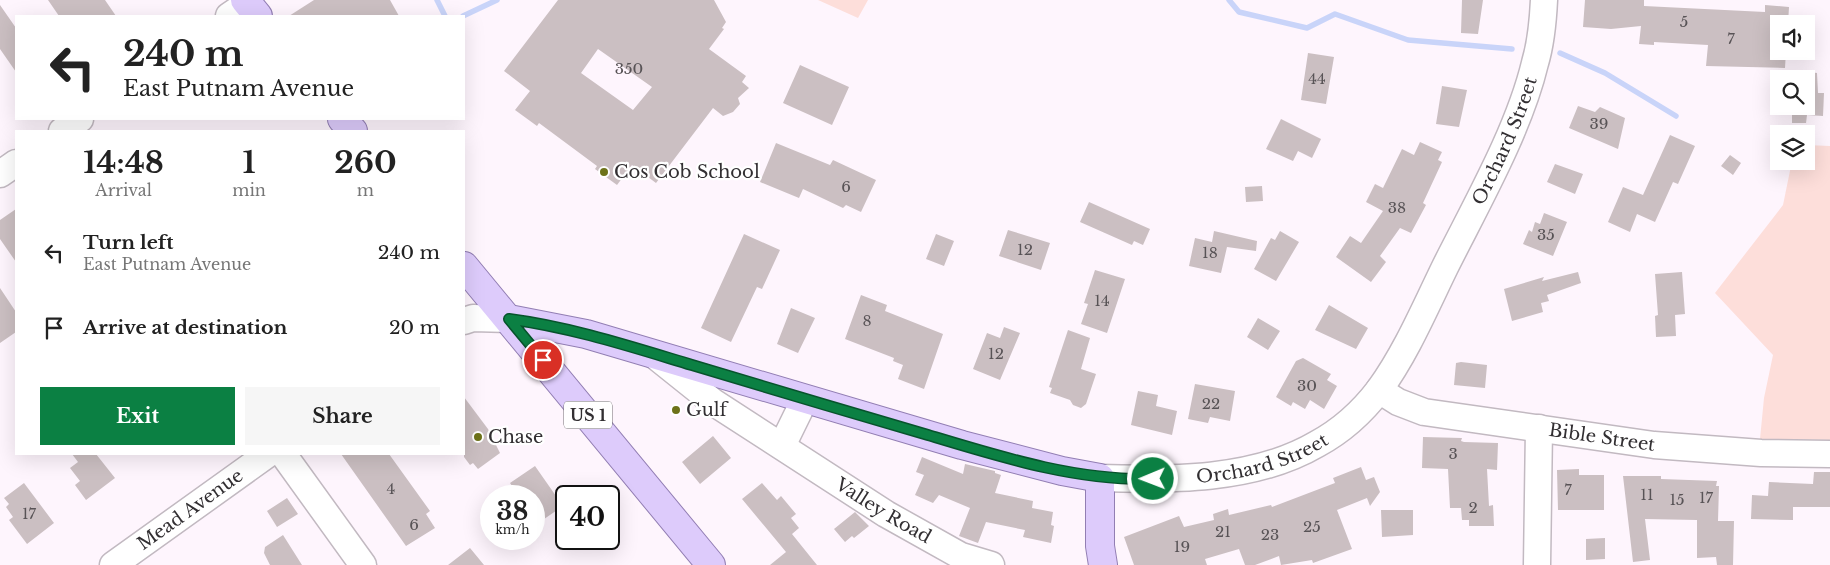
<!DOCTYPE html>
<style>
body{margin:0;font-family:"Libre Baskerville",serif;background:#f6f6f6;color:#222;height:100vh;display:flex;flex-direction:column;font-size:19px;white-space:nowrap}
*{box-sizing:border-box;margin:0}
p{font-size:16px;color:#767676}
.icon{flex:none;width:28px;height:28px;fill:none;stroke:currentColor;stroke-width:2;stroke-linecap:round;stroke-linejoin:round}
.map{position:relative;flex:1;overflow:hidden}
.side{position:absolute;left:15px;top:130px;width:450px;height:325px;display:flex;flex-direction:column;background:#fff;border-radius:0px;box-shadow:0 5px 20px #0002}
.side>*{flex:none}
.top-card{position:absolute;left:15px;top:15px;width:450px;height:105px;border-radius:0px;box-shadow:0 5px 20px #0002;background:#fff;color:#222;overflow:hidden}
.buttons{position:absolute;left:1770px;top:15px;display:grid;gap:10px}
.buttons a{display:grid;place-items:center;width:45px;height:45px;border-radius:0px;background:#fff;box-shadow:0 5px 20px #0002;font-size:25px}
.speed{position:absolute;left:480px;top:485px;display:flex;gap:10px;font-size:25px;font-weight:700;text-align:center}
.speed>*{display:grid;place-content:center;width:65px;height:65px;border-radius:50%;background:#fff;box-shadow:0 5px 20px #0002;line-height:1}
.speed small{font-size:12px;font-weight:400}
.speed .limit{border:2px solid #111;border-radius:8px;background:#fff;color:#111}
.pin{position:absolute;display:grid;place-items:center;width:42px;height:42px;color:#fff;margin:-21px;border:2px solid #fff;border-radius:50%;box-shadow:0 1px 5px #0007}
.me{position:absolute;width:55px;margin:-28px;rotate:269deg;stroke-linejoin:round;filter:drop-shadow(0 0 4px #0008)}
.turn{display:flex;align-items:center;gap:18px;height:105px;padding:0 25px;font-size:22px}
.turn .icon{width:65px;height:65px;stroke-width:2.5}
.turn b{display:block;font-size:35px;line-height:42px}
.eta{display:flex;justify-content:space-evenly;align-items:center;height:85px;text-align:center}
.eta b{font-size:30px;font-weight:800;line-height:35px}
.action{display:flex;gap:10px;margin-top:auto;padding:10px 25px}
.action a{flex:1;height:58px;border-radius:0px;background:#0b8043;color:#fff;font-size:20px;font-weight:800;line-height:58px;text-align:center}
.action a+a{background:#f6f6f6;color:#222}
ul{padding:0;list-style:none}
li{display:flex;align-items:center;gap:15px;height:75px;padding:0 25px}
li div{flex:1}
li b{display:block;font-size:19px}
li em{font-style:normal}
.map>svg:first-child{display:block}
.green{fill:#fddeda}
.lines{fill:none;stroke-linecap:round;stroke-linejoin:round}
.stream{stroke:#c9d4f9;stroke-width:5.5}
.building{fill:#cbbfc2;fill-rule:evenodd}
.minor-casing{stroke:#c2b9c1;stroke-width:29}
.major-casing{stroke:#927eb3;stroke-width:30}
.minor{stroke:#fff;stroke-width:26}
.major{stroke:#ddcbfb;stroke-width:28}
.route-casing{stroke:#07532c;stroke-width:12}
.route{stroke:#0b8043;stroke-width:9}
.poi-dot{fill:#6d7219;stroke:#fff;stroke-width:2}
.labels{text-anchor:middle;stroke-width:4.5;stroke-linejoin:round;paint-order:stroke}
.number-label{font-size:15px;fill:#585356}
.shield{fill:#fff;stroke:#706d70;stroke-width:1}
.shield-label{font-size:16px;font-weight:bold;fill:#322f32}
.street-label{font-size:18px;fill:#322f32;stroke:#fff}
.poi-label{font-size:18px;fill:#322f32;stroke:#fff;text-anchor:start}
</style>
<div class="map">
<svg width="1830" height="565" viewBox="0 0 1830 565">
<rect width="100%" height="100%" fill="#fef5fd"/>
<path class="green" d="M818 0H868L858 18Z
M1806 145 1830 146V440L1760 439 1764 398 1773 355 1715 293 1783 205 1792 161H1806Z"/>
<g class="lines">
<path class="stream" d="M437 0 445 16
M1229 0 1239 12 1307 28 1335 14 1408 40 1512 49
M463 16 497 0
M1560 53 1605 73 1676 116"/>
</g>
<path class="building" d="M48 0H105L116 16H59Z
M314 0H390L399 16H289Z
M558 0H714L726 22 722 28 724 29 709 49 746 76 742 82 749 88 738 98 740 104 733 112 723 116 713 108 656 183 632 165 617 185 595 169 597 166 539 123 537 126 515 110 530 91 504 71ZM598 49 652 87 633 110 581 73Z
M1462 0H1483L1478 34 1461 33Z
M1585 0H1644V6L1765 12V5L1789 7 1788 24H1779V51H1786L1785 68 1706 66 1708 45 1654 42V45L1639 44 1641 26 1611 29 1583 27Z
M0 5 16 28V72L0 49Z
M1308 53 1334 57 1326 104 1301 100Z
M800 65 849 87 832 125 783 103Z
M1794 70 1817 73 1818 93H1824L1823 116 1807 115 1806 123H1792V106H1806V79H1793Z
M1442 86 1467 90 1459 127 1436 124Z
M1578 106 1595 112 1600 107 1625 118 1618 149 1569 128Z
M1281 119 1321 139 1312 158 1298 151 1293 161 1266 149Z
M1670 135 1695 146 1678 184 1673 182 1655 222 1637 214 1630 232 1608 222 1623 187 1643 195Z
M1420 142 1442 152 1438 160 1442 162 1423 203 1426 205 1411 233 1400 228 1380 256 1386 262 1371 282 1336 257 1350 236 1361 243 1383 211 1366 202 1375 184 1383 188 1402 149 1414 155Z
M776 143 830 165 833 160 876 180 861 212 846 205 843 208 803 189 799 198 760 182Z
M1730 155 1741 163 1733 175 1721 166Z
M1555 164 1583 174 1575 194 1547 182Z
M1262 186 1263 201 1246 202 1245 187Z
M1089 202 1150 229 1143 245 1134 241 1132 245 1080 222Z
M16 209V262L0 239V220Z
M1544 213 1567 222 1553 256 1523 244 1529 230 1532 232 1535 222 1540 224Z
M1008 230 1050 243 1041 270 999 256Z
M1214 231 1257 241 1256 251 1227 247 1221 273 1189 266 1195 238 1212 242Z
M1280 231 1299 242 1276 281 1254 269 1271 238 1275 240Z
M744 234 780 250 762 289 757 287 731 342 701 328Z
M936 234 954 241 944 266 926 259Z
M1095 270 1125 279 1107 333 1081 324 1088 304 1084 303Z
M1578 272 1581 283 1547 295 1549 301 1541 303 1543 312 1512 321 1504 289 1544 277 1542 281Z
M1682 272 1685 314 1675 315 1676 336 1656 337 1655 316 1658 315 1655 274Z
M0 288 16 312V332L0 343Z
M861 295 887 305 885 311 943 334 924 389 898 379 903 365 893 361 894 358 845 339Z
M1329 305 1368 328 1356 349 1315 330Z
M791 308 815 318 798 353 777 344Z
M1258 318 1280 331 1268 350 1247 337Z
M1004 327 1020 333 1000 380 973 369 987 333 1000 338Z
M1068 330 1090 338 1081 369 1096 374 1086 404 1081 408 1073 405 1070 400 1050 393 1052 388 1049 387Z
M1303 358 1331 374 1327 380 1337 386 1324 409 1310 400 1305 409 1293 402 1291 406 1276 397 1296 361Z
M1461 362 1487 365 1485 388 1454 385 1456 363Z
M1195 384 1235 391 1230 421 1210 417 1208 423 1188 419Z
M1138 391 1158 395 1156 406 1177 411 1172 435 1131 425Z
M464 397 488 429 500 453 478 469 473 463 470 465 464 457Z
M713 436 731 458 700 484 682 462Z
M1423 437 1462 438 1461 441 1464 442 1498 443 1497 470 1487 469 1489 506 1493 505 1494 526H1469V520H1462L1461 508H1450L1448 469 1422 468Z
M72 454H96L115 478 86 500 75 485 80 481 70 468 78 462Z
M341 454H389L430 511 426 514 435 528 406 546Z
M922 457 963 474 965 464 995 471V473L1001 475 995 493 1033 501 1032 508 1053 512 1051 525 1054 526 1051 543 1023 537 1025 530 986 522 978 543 959 536 970 508 939 495 933 503 915 495 924 475 916 472Z
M535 466 563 506 534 526V496H519L510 483Z
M1361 467 1366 480 1374 477 1380 492 1370 506 1367 498 1337 510 1352 549 1313 563 1312 560 1281 565 1279 556 1255 565H1245L1239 549 1205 559 1207 565H1134L1124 537 1179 516 1184 527 1214 520 1213 514 1228 509 1229 515 1271 505 1272 507 1335 483 1333 478Z
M1579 469V475H1604V510H1558L1557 470Z
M1814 472H1830V507H1793V520L1751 519 1752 495 1768 496 1769 482 1813 484Z
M1623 476H1661V479L1717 481 1716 486H1719L1718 521H1734L1733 565H1717L1716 557 1697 558V520L1645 519 1650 560 1633 562Z
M24 483 54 523 27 544 9 520 13 517 6 507 9 504 4 498Z
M762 483 777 500 781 496 796 514 791 518 799 528 792 534 817 565H770L786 552 742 499Z
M287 498 298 514 277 527 267 511Z
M1381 510H1413V535L1382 537Z
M855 512 869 526 854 538 852 536 845 542 834 529Z
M283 535 302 565H270L264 553 265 547Z
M1605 538V559L1586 560V539Z
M470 548 484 565H448Z"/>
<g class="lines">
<g class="minor-casing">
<g id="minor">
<path d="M229 16 248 3"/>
<path d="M62 131 80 119"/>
<path d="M0 174 16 163"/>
<path d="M464 321 473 318 509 319"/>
<path id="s1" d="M653 354 713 402 886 514 961 556 991 565"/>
<path id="s2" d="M1379 390 1398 402 1424 412 1654 445 1761 453 1830 454"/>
<path d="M782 446 805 399"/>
<path d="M283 454 363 565"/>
<path id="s3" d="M1100 478C1170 480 1254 481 1317 444 1341 431 1363 411 1379 390 1406 353 1425 308 1445 267 1476 205 1519 130 1535 63 1541 43 1543 21 1544 0"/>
<path id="s4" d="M113 565 268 454"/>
<path d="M1537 565 1539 428"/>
</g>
</g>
<g class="major-casing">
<path id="major" d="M245 0 258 16
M342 119 353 131
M464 266 711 565
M509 319 586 334 962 445 1062 471 1100 478V546L1103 565"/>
</g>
<use href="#minor" class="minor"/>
<use href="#major" class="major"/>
</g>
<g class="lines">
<g class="route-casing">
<path id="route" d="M543 360 509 319C571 327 632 347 692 365 771 389 849 412 928 435 1001 457 1076 481 1153 479"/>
</g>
<use href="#route" class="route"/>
</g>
<g class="poi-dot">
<circle cx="604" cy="172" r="5"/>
<circle cx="676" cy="410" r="5"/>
<circle cx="478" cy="437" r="5"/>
</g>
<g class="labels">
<g class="number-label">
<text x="1684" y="27">5</text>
<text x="1731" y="44">7</text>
<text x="629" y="74">350</text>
<text x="1317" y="84">44</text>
<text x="1599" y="129">39</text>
<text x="846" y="192">6</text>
<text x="1397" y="213">38</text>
<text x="1546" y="240">35</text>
<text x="1025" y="255">12</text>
<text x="1210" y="258">18</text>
<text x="1102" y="306">14</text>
<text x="867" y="326">8</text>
<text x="996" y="359">12</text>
<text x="1307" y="391">30</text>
<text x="1211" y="409">22</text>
<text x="1453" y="459">3</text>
<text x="391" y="494">4</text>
<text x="1568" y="495">7</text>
<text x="1647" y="500">11</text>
<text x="1706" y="503">17</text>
<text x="1677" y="505">15</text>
<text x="1473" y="513">2</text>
<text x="29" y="519">17</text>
<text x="414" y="530">6</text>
<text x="1312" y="532">25</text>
<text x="1223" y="537">21</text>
<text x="1270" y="540">23</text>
<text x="1182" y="552">19</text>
</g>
<rect class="shield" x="564" y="401.5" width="48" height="27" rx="4"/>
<g class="shield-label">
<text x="588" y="421">US 1</text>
</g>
<g class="street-label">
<text dy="6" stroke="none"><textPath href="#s3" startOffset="585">Orchard Street</textPath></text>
<text dy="6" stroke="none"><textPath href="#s2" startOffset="230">Bible Street</textPath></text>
<text dy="6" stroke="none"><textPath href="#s3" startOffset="165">Orchard Street</textPath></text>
<text dy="6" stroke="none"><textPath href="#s4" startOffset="95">Mead Avenue</textPath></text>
<text dy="6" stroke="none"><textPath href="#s1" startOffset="279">Valley Road</textPath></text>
</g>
<g class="poi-label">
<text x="614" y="178">Cos Cob School</text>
<text x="686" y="416">Gulf</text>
<text x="488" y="443">Chase</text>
</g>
</g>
</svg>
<div class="buttons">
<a><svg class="icon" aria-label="sound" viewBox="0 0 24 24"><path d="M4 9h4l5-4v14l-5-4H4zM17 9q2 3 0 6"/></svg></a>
<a><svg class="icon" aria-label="search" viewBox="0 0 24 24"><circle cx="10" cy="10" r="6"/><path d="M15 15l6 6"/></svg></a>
<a><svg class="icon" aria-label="layers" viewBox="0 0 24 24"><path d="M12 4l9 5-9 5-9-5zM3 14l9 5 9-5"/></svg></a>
</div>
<div class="speed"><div>38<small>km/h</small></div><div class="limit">40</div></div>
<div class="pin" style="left:543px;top:360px;background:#d93025"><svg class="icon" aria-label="arrive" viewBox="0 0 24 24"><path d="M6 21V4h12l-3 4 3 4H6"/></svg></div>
<svg class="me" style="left:1153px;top:479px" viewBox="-20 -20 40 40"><circle r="17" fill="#0b8043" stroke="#fff" stroke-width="3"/><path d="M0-11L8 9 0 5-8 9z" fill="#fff"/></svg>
<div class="top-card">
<div class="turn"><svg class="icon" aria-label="left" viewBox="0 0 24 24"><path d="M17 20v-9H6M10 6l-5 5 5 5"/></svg><div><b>240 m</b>East Putnam Avenue</div></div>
</div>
<section class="side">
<div class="eta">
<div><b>14:48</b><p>Arrival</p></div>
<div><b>1</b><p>min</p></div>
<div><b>260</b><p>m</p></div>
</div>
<ul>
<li><svg class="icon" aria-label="left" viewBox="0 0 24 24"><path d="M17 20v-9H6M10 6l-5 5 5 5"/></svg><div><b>Turn left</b><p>East Putnam Avenue</p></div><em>240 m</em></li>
<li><svg class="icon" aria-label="arrive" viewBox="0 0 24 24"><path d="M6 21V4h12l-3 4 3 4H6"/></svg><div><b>Arrive at destination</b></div><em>20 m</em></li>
</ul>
<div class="action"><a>Exit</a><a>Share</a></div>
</section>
</div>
